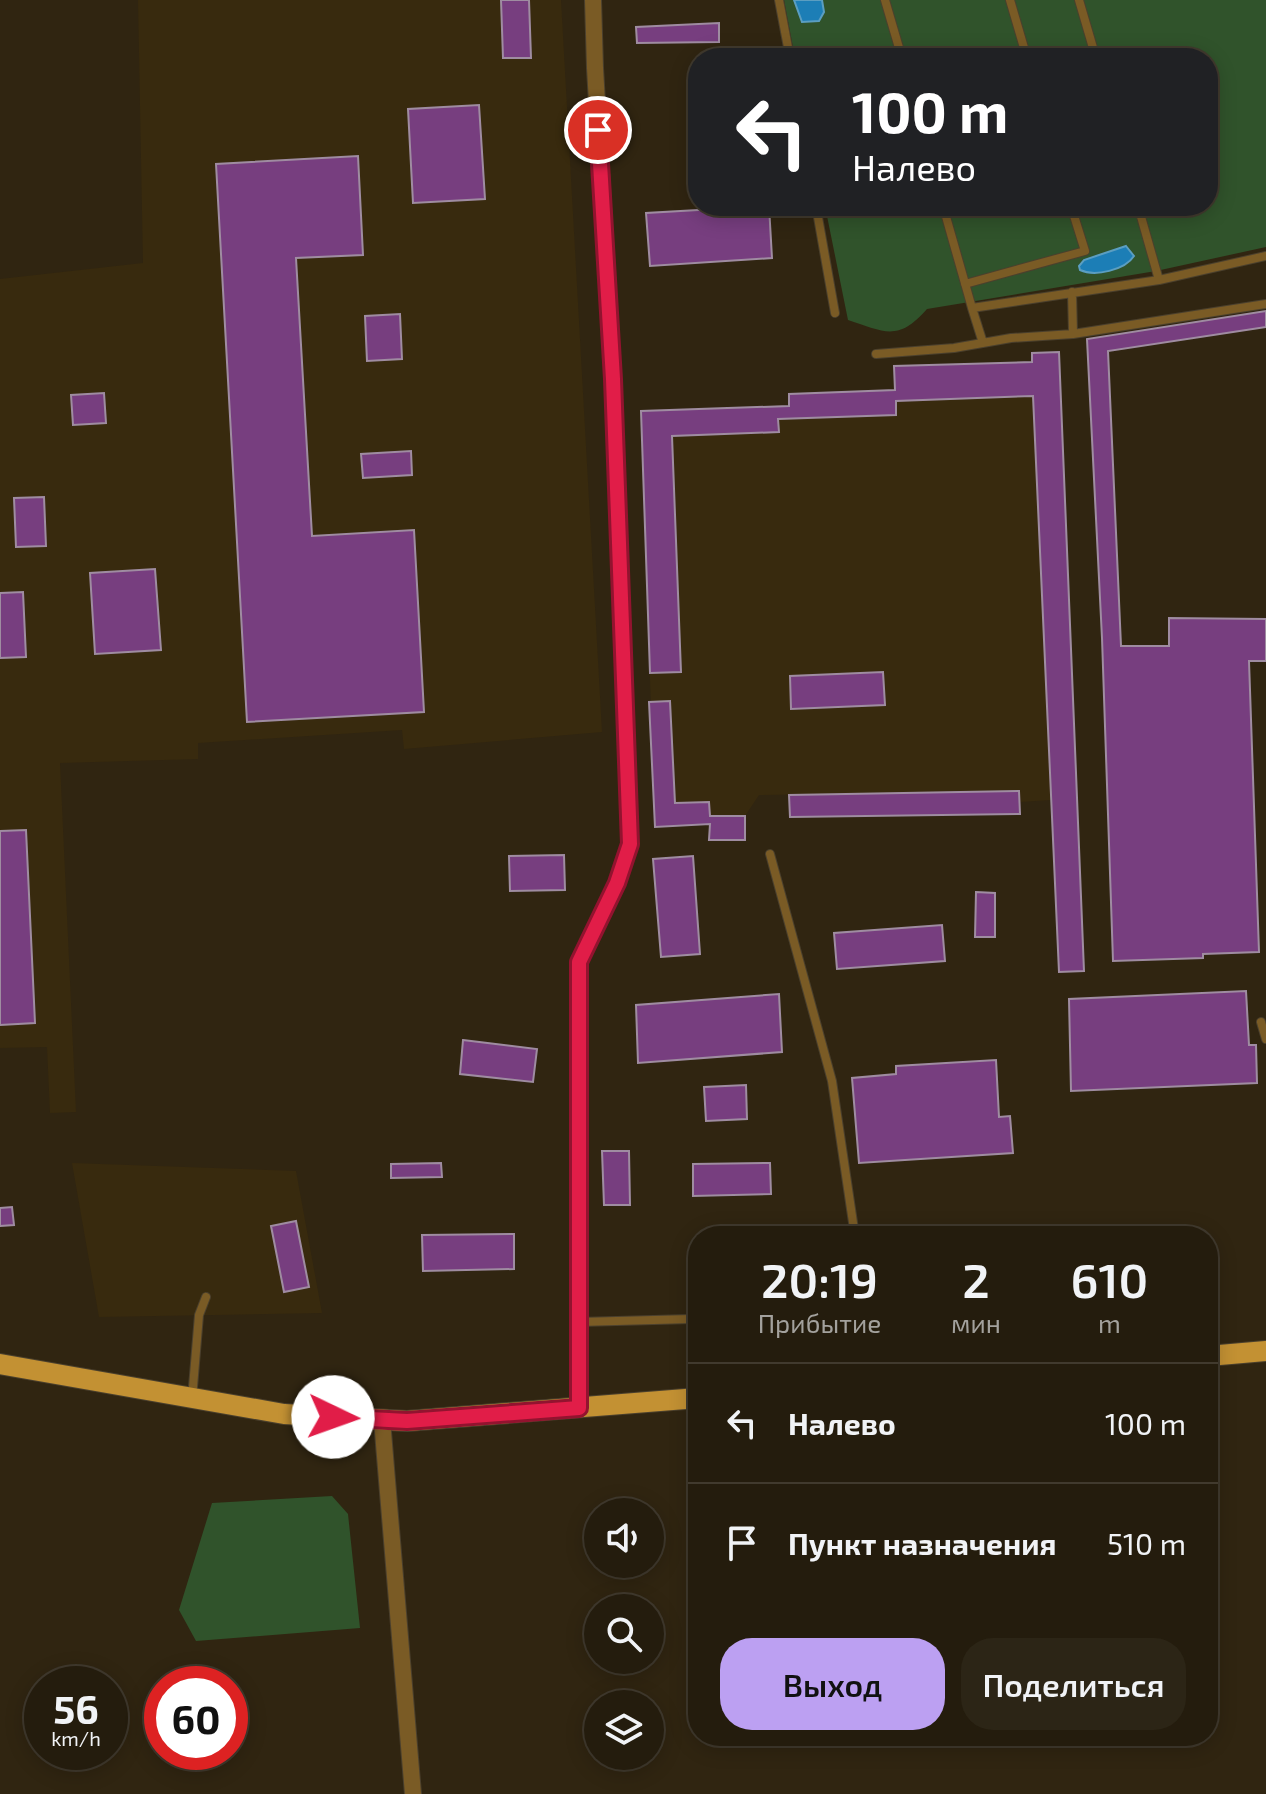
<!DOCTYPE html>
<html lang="ru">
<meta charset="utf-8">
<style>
body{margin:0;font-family:"Exo 2",sans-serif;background:#2c2516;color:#f1f3f6;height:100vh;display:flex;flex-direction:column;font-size:30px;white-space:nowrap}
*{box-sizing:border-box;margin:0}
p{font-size:26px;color:#a3a19d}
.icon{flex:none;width:44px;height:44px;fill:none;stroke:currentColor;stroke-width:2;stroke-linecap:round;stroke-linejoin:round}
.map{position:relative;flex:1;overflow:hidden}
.sheet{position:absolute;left:688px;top:1226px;width:530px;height:520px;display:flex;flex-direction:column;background:#241c0d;border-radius:32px;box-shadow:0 4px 20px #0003,0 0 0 2px #413a2e}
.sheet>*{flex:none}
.guide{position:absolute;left:688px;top:48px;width:530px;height:168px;border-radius:32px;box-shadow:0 4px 20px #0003,0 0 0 2px #413a2e;background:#202124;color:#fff;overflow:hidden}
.buttons{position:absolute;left:584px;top:1498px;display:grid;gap:16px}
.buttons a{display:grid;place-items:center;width:80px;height:80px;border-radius:50%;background:#241c0d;box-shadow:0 4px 20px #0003,0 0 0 2px #413a2e;font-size:40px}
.speed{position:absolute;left:24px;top:1666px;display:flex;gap:16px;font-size:40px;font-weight:700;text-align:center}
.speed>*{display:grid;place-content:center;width:104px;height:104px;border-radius:50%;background:#241c0d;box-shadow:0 4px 20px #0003,0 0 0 2px #413a2e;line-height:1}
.speed small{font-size:20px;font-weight:400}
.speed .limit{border:12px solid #d22;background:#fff;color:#111}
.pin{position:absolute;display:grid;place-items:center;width:68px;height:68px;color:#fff;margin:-34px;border:4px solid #fff;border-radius:50%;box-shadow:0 2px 8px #0007}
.me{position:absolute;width:88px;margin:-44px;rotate:93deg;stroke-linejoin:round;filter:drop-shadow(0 0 6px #0008)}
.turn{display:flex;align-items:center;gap:28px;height:168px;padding:0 32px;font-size:36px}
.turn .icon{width:104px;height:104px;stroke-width:2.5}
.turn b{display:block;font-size:56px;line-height:68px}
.eta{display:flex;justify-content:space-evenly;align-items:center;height:136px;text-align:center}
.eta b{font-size:48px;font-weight:600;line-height:56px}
.action{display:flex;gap:16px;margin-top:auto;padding:16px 32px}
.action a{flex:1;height:92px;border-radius:32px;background:#bca0f2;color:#111;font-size:32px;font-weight:600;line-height:92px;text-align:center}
.action a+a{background:#2c2516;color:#f1f3f6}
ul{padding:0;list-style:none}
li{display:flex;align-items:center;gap:24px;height:120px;padding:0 32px;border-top:2px solid #413a2e}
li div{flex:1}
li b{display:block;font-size:30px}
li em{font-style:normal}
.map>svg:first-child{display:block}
.built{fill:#382a0e}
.green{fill:#30532b}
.water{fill:#1c7eb6;stroke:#5b9ec1;stroke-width:2}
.building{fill:#773e7f;stroke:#9f8ca1;stroke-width:2}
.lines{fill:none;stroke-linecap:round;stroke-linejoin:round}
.service-casing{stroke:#4b402d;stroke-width:10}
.minor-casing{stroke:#4b402d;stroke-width:18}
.primary-casing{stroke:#4b402d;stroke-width:22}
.service{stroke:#7a5b25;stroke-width:8}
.minor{stroke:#7a5b25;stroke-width:16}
.primary{stroke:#c39133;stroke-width:20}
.route-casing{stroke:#92132f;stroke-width:20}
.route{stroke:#e11d48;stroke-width:14}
</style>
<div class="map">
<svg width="1266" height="1794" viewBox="0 0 1266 1794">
<rect width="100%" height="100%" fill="#302511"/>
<path class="built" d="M138 0H561L602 732 404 749 402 730 198 743V759L60 763 76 1112 50 1113 47 1047 0 1048V279L143 263Z
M1033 396 1051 800 1020 802 1019 791 759 795 745 816H710V824L655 827 641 411 778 406 779 419 896 415V401Z
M72 1163 296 1171 322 1313 99 1317Z"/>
<path class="green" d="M784 0H1266V247L1156 271 927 309C898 342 885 332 848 320L825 206H1208V58H795Z
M332 1496 348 1514 360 1628 196 1641 179 1610 212 1503Z"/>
<path class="water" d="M794 0H822L824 12 819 21 802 22Z
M1126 246 1134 256C1125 270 1095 277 1080 270L1079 266 1084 260Z"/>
<path class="building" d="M501 0H529L531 58H503Z
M719 23V42L637 43 636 27Z
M479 105 485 199 413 203 408 109Z
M358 156 363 255 296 258 312 536 414 530 424 712 247 722 216 164Z
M769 206 772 258 650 266 646 213Z
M1266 311V327L1108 351 1121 646H1169V618L1266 619V661H1249L1259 952 1203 954V958L1113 961 1102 638 1087 339Z
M400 314 402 359 367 361 365 316Z
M1059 352 1084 971 1059 972 1033 396 896 401V415L778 419 779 432 672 436 681 672 650 673 641 411 789 406V394L895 390 894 366 1032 362V353Z
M104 393 106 423 73 425 71 395Z
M411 451 412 475 363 478 361 454Z
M44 497 46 546 16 547 14 498Z
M155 569 161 650 95 654 90 573Z
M23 592 26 657 0 658V593Z
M883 672 885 705 791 709 790 676Z
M670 701 675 803 709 802 710 816H745V840H709L710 824 655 827 649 702Z
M1019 791 1020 814 790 817 789 795Z
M26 830 35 1023 0 1025V831Z
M564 855 565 890 510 891 509 856Z
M693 856 700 954 661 957 653 859Z
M976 892 995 893V937H975Z
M942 925 945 961 837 969 834 933Z
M1246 991 1249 1045H1256L1257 1083 1071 1091 1069 999Z
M779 994 782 1052 638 1063 636 1005Z
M463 1040 537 1049 533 1082 460 1074Z
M996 1060 999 1117 1010 1116 1013 1153 859 1163 852 1078 896 1074V1066Z
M746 1085 747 1119 706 1121 704 1087Z
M602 1151H629L630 1205H604Z
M441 1163 442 1177 391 1178V1164Z
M770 1163 771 1194 693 1196V1164Z
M12 1207 14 1225 0 1226V1208Z
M296 1221 309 1287 284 1292 271 1226Z
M514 1234V1269L423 1271 422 1235Z"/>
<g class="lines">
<g class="service-casing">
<path id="service" d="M779 0 790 58
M885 0 902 58
M1010 0 1027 58
M1079 0 1096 58
M816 206 835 313
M943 206 972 308 1159 280 1266 256
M1138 206 1159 280
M965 284 1085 251 1071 206
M1072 292 1073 334
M972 308 983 343
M876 354 954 348 1011 338 1073 334 1266 304
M770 854 832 1081 855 1236
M1261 1022 1266 1039
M579 1322 691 1319
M192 1399 199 1315 206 1297"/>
</g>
<g class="minor-casing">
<path id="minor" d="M579 1408V962L617 883 630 844 613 379 595 68 593 0
M382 1420 413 1794"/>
</g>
<g class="primary-casing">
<path id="primary" d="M1208 1356 1266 1351
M0 1364 284 1414 407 1421 698 1398"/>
</g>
<use href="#service" class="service"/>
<use href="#minor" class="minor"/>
<use href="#primary" class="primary"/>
</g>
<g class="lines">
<g class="route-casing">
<path id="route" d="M333 1417 407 1421 579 1408V962L617 883 630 844 613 379 598 130"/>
</g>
<use href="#route" class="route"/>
</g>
</svg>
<div class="buttons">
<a><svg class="icon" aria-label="sound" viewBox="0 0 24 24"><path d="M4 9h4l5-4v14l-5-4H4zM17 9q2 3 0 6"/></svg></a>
<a><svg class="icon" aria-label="search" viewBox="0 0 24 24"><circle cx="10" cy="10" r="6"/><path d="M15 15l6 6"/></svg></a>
<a><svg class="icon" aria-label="layers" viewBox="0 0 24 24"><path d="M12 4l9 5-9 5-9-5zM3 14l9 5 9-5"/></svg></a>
</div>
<div class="speed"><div>56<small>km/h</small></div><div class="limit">60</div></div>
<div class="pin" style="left:598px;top:130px;background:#d93025"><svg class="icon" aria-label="arrive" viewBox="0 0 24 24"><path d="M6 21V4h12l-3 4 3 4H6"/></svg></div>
<svg class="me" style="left:333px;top:1417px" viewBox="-20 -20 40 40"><circle r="19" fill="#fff"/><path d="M0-13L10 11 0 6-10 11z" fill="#e11d48"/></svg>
<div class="guide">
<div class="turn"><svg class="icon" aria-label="left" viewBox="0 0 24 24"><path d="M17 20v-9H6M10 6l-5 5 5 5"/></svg><div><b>100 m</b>Налево</div></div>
</div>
<section class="sheet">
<div class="eta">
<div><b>20:19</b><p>Прибытие</p></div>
<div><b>2</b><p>мин</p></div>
<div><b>610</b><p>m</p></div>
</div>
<ul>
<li><svg class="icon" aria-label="left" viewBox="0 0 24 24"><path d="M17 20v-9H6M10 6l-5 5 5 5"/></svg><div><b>Налево</b></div><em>100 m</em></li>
<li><svg class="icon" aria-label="arrive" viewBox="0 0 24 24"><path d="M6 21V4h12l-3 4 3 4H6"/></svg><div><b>Пункт назначения</b></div><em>510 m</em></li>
</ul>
<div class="action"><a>Выход</a><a>Поделиться</a></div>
</section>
</div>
